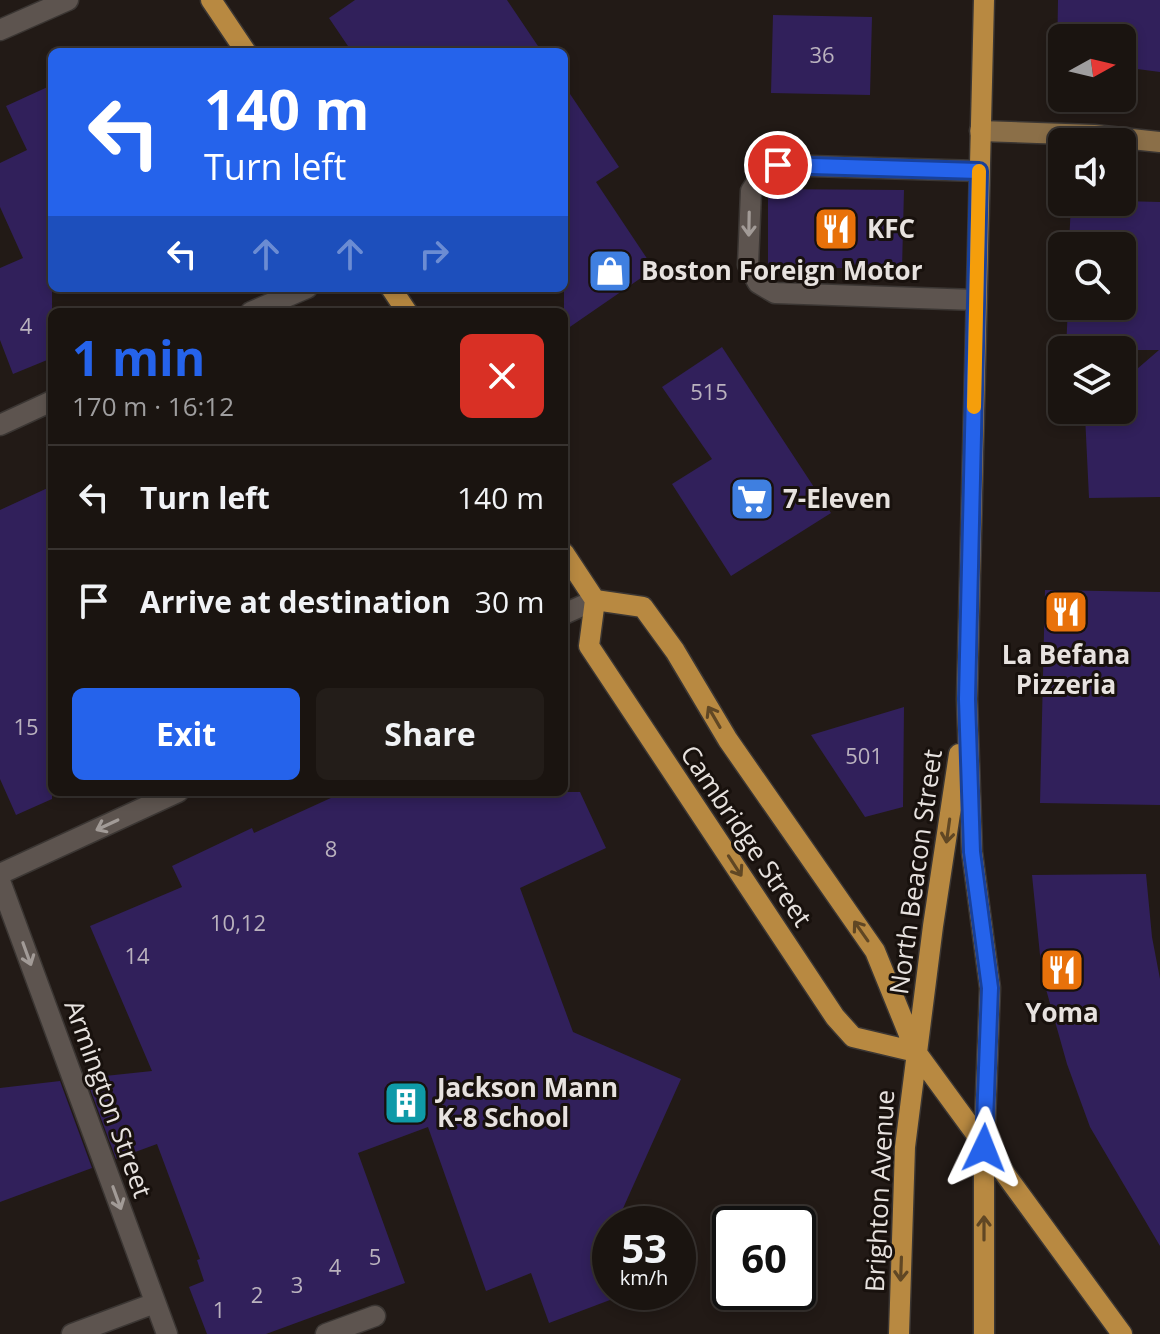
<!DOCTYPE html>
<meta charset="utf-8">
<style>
body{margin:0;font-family:"Open Sans",sans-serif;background:#231d19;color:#f1f3f6;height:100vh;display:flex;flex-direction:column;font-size:30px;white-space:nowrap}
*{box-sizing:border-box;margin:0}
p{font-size:26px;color:#9f9e9f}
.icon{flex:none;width:44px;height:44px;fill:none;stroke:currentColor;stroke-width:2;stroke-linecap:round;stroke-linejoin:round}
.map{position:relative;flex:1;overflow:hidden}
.details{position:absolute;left:48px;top:308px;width:520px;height:488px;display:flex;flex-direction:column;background:#1a1410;border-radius:12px;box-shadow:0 4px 12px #0003,0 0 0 2px #383330}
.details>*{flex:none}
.banner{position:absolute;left:48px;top:48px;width:520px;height:244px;border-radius:12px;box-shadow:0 4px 12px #0003,0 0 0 2px #383330;background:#2563eb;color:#fff;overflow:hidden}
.needle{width:52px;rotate:82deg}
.fabs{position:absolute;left:1048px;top:24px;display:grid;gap:16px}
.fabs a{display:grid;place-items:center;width:88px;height:88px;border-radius:12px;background:#1a1410;box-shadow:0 4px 12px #0003,0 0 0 2px #383330;font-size:40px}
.speed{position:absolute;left:592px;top:1206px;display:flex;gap:16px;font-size:40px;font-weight:700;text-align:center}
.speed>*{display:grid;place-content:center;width:104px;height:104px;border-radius:50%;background:#1a1410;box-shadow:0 4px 12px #0003,0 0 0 2px #383330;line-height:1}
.speed small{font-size:20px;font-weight:400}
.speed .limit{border:4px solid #111;border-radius:12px;background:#fff;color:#111}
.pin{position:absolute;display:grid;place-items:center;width:68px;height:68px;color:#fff;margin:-34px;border:4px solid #fff;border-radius:50%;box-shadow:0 2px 8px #0007}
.me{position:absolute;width:88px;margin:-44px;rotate:2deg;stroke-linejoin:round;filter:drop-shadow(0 0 6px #0008)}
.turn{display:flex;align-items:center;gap:28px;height:168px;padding:0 24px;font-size:36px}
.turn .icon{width:104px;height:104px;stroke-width:2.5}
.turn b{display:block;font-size:56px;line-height:68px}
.lanes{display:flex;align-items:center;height:76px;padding:0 24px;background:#0003;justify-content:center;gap:40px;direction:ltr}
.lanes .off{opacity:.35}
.round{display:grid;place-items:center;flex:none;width:84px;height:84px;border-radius:12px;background:#231d19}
.summary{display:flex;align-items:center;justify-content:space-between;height:136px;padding:0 24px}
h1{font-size:48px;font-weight:700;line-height:60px;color:#2563eb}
.cta{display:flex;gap:16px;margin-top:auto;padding:16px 24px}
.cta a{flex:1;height:92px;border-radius:12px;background:#2563eb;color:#fff;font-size:32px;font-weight:700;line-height:92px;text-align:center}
.cta a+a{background:#231d19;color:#f1f3f6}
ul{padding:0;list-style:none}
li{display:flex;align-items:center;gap:24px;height:104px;padding:0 24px;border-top:2px solid #383330}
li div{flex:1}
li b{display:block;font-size:30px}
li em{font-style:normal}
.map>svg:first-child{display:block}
.building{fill:#31205b}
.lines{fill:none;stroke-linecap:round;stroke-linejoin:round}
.lane-casing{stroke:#3b3633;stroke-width:23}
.street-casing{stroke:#3b3633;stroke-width:23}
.secondary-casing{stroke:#3b3633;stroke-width:23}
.primary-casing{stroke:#3b3633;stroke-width:23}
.lane{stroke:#5d544f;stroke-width:20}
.street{stroke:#5d544f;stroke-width:20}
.secondary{stroke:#8b6f48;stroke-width:20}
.primary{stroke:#b88941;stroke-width:20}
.oneway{stroke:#a29b97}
.oneway2{stroke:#604724}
.route-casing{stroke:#184099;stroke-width:20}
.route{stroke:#2563eb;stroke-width:14}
.slow{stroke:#f59e0b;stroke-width:14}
.labels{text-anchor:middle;stroke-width:6;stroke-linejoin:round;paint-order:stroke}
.number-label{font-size:22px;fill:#bab2be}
.poi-label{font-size:26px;font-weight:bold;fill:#e7e2df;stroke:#18110d;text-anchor:start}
.street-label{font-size:26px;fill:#e7e2df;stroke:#18110d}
</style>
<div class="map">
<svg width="1160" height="1334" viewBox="0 0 1160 1334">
<rect width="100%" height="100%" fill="#221a16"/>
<path class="building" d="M355 0H507L542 52H352L329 18Z
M1058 0H1160V72L1122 67V38H1062V59H1057Z
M773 15 872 17 870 95 771 93Z
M52 85V358L13 374 0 340V268L23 258 0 207V163L27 150 6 106Z
M564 85 619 167 596 182 654 269 564 331Z
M768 189 904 190 902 269 768 267Z
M1122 201 1160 202V497L1089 498 1085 415 1091 410H1122V382L1159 350H1066L1068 306H1122V246H1069L1071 202Z
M722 347 831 513 731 576 672 484 712 459 662 387Z
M52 486V799L16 815 0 779V510Z
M1045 590 1160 592V805L1040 803Z
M904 707 903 807 865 817 811 735Z
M344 792H580L606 848 520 888 573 1032 681 1079 616 1224H610V1300L549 1323 531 1273 486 1291 428 1127 358 1153 405 1283 266 1334H207L189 1287 204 1281 197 1260 200 1259 157 1144 116 1159 86 1078 152 1071 90 926 182 887 172 866 252 828 254 833Z
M1146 874 1152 937 1160 979V1246L1090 1127 1067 1064 1042 975 1032 875Z
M60 1081 92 1168 0 1202V1088Z"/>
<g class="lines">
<g class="lane-casing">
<path id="lane" d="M976 300 775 293 758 283 748 265 751 191 762 174 778 165 979 171"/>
</g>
<g class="street-casing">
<path id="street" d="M0 30 68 0
M251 312 307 288
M0 425 52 401
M564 614 595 600
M0 874 178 792
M0 881 167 1334
M72 1334 155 1303
M326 1334 375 1316"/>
</g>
<g class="secondary-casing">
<path id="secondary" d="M980 131 1094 135 1160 142"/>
</g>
<g class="primary-casing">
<path id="primary" d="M211 0 246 52
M984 0 967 699 972 852 990 988 984 1148V1334
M391 288 407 312
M564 553 595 600 589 646 835 1017 853 1037 916 1052
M595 600 643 607 675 651 728 740 875 951 916 1052 1122 1334
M899 1334 905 1147 933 926 959 754"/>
</g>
<use href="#lane" class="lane"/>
<use href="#street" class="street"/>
<use href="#secondary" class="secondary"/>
<use href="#primary" class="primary"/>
</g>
<defs><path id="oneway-shaft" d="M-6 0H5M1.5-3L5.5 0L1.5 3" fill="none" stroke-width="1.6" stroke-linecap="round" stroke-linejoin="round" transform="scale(2)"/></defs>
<g class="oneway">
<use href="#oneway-shaft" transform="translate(749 224) rotate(91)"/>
<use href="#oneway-shaft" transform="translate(107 825) rotate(155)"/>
<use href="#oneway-shaft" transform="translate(27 954) rotate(70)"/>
<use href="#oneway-shaft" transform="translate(117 1198) rotate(70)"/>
</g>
<g class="oneway2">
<use href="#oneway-shaft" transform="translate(714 717) rotate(-120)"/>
<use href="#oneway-shaft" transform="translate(948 831) rotate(98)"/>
<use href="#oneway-shaft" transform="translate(735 866) rotate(57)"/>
<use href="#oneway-shaft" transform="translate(861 931) rotate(-125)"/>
<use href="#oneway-shaft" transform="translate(984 1228) rotate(-90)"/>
<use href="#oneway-shaft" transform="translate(901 1269) rotate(92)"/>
</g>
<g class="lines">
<g class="route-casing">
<path id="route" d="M778 165 979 171 967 699 972 852 990 988 984 1148"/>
</g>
<use href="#route" class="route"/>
<path class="slow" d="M974 407 979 171"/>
</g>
<defs>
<g id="restaurant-square" transform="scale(2.3)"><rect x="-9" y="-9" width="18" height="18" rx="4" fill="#e8710a" stroke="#18110d"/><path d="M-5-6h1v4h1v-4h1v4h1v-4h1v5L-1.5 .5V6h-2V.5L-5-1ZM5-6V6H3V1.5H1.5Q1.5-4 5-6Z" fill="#fff"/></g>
<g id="shop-square" transform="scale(2.3)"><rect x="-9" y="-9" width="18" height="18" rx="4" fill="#3f7fe0" stroke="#18110d"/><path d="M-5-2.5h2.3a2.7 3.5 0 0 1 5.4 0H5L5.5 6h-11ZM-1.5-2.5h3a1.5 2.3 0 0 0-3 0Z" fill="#fff"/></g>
<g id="supermarket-square" transform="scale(2.3)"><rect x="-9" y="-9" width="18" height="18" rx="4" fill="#3f7fe0" stroke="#18110d"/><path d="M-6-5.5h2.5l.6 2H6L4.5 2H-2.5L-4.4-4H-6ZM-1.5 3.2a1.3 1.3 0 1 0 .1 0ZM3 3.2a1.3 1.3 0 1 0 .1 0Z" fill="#fff"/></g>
<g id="building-square" transform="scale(2.3)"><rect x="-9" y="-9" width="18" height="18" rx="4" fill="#0f9aa8" stroke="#18110d"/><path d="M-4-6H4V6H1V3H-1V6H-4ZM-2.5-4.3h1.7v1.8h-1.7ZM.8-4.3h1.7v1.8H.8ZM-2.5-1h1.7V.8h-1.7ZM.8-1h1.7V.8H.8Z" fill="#fff"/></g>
</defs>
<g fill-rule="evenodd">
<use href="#restaurant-square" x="836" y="229"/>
<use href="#shop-square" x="610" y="271"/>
<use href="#supermarket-square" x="752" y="499"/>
<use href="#restaurant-square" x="1066" y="612"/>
<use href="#restaurant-square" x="1062" y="970"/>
<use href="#building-square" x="406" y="1103"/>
</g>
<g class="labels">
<g class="number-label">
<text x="822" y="63">36</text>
<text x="26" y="334">4</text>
<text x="709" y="400">515</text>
<text x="26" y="735">15</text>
<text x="864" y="764">501</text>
<text x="331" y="857">8</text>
<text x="238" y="931">10,12</text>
<text x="137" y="964">14</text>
<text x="375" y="1265">5</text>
<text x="335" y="1275">4</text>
<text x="297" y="1293">3</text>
<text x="257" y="1303">2</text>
<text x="219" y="1318">1</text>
</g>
<g class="poi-label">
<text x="867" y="238">KFC</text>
<text x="641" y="280">Boston Foreign Motor</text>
<text x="783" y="508">7-Eleven</text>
<text x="1066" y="664" text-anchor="middle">La Befana<tspan x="1066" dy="30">Pizzeria</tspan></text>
<text x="1062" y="1022" text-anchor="middle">Yoma</text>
<text x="437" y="1097">Jackson Mann<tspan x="437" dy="30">K-8 School</tspan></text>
</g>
<g class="street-label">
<text transform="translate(746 836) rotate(56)" y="9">Cambridge Street</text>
<text transform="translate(916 872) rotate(-82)" y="9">North Beacon Street</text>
<text transform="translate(108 1099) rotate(70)" y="9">Armington Street</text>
<text transform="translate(880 1191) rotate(-87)" y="9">Brighton Avenue</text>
</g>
</g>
</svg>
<div class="fabs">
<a><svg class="needle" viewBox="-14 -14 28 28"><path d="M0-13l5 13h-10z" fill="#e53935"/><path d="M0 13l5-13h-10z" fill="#9f9e9f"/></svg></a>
<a><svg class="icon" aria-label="sound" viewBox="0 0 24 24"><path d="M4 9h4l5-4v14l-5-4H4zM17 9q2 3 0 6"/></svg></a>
<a><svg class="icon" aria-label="search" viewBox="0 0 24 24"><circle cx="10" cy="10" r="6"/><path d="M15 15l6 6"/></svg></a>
<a><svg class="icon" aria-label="layers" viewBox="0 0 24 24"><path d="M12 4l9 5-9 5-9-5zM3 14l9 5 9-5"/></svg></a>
</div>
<div class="speed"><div>53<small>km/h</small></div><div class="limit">60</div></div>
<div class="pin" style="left:778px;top:165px;background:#d93025"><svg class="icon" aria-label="arrive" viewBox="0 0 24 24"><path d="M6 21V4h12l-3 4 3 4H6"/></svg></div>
<svg class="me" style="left:984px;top:1148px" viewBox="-20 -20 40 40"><path d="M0-17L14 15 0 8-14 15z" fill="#2563eb" stroke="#fff" stroke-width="4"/></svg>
<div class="banner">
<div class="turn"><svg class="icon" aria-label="left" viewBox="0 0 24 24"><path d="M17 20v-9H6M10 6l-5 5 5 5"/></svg><div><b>140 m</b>Turn left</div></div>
<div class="lanes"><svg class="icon" aria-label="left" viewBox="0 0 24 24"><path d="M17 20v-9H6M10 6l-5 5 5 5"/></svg><svg class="icon off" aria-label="ahead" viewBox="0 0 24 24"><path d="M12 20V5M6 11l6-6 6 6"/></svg><svg class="icon off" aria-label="ahead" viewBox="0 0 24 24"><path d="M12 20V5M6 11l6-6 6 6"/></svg><svg class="icon off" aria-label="right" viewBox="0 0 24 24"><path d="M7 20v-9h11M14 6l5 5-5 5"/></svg></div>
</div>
<section class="details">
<div class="summary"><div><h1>1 min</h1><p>170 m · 16:12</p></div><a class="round" style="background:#d93025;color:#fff"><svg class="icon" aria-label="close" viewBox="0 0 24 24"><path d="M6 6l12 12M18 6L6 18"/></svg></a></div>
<ul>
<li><svg class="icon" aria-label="left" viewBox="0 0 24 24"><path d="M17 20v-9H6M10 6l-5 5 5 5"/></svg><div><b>Turn left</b></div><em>140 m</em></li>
<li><svg class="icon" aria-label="arrive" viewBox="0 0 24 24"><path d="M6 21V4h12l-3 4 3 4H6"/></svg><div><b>Arrive at destination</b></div><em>30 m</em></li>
</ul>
<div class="cta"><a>Exit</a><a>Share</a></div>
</section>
</div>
